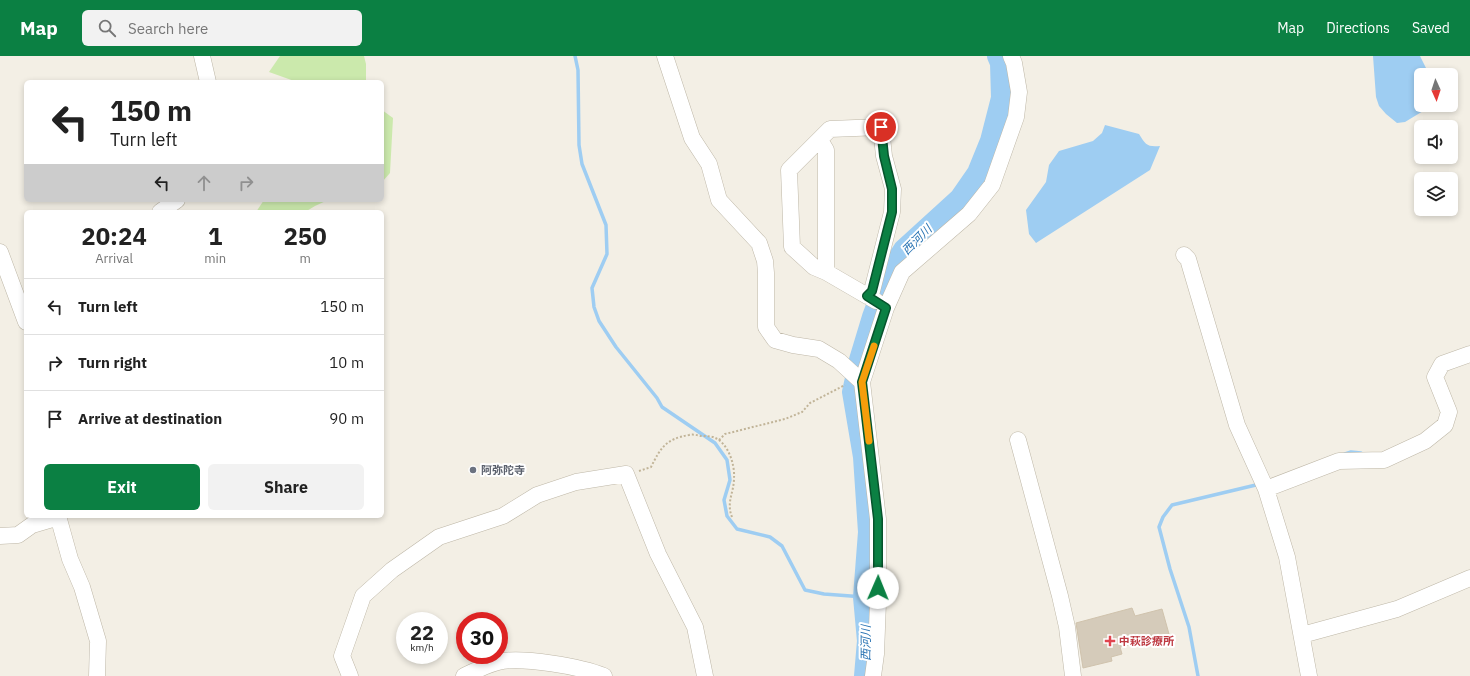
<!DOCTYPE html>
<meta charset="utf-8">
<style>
body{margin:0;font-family:"IBM Plex Sans","Noto Sans JP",sans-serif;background:#f2f2f2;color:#222;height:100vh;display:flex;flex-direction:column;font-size:15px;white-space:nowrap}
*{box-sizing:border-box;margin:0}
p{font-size:13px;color:#767676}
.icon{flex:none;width:22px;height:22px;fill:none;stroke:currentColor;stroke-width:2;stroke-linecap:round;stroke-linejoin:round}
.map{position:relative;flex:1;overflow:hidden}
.panel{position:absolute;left:24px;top:154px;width:360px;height:308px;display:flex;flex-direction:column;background:#fff;border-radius:6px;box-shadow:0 2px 6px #0003}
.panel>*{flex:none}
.top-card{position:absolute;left:24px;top:24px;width:360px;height:122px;border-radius:6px;box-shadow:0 2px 6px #0003;background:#fff;color:#222;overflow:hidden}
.needle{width:26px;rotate:177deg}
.controls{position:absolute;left:1414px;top:12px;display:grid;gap:8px}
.controls a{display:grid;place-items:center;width:44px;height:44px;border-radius:6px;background:#fff;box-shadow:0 2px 6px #0003;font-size:20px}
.speed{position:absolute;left:396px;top:556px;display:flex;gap:8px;font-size:20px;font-weight:700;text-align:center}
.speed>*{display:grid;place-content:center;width:52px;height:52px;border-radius:50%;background:#fff;box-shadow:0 2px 6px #0003;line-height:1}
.speed small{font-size:10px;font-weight:400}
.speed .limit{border:6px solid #d22;background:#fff;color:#111}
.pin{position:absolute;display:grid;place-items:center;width:34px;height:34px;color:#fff;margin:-17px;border:2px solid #fff;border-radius:50%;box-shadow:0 1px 4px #0007}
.me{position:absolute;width:44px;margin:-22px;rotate:1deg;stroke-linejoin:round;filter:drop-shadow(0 0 3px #0008)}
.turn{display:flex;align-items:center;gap:14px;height:84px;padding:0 20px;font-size:18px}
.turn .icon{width:52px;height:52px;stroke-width:2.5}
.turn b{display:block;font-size:28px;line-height:34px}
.lanes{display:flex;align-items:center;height:38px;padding:0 20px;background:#0003;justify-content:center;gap:20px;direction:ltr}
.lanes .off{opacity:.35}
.eta{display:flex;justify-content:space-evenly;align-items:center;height:68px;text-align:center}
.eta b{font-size:24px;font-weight:700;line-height:28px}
.cta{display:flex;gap:8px;margin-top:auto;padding:8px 20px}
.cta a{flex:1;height:46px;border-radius:6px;background:#0b8043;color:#fff;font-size:16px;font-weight:700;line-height:46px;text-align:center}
.cta a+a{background:#f2f2f2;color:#222}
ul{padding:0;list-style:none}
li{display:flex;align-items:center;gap:12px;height:56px;padding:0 20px;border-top:1px solid #e0e0e0}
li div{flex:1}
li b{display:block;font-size:15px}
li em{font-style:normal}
header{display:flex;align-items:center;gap:24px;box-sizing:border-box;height:56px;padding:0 20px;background:#0b8043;color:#fff}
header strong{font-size:19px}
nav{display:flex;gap:22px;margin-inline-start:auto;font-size:14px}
.search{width:280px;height:36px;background:#f2f2f2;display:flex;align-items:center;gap:10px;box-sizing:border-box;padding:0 14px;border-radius:6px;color:#767676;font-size:15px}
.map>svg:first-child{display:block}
.green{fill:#cbe9ac}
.water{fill:#9ecdf2}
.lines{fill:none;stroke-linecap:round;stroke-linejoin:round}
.stream{stroke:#9ecdf2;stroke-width:3.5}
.river{stroke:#9ecdf2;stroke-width:22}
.building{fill:#d5cbba;stroke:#d0c3ad}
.minor-casing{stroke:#beb7a7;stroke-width:17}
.path{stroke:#c1b498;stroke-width:2;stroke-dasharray:2 2;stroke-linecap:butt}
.minor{stroke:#fff;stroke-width:16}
.route-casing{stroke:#07532c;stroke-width:10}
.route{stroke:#0b8043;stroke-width:7}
.slow{stroke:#f59e0b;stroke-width:7}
.worship-dot{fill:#6b7280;stroke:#fff;stroke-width:1.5}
.health-dot{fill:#e0444e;stroke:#fff;stroke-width:1.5}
.labels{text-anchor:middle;stroke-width:4;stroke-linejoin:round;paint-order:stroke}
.worship-label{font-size:11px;font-weight:bold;fill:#5b616d;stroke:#fff;text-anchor:start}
.health-label{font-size:11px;font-weight:bold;fill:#be3a42;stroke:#fff;text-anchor:start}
.water-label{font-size:12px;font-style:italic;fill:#2b75b4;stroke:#fff}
</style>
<header>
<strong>Map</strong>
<div class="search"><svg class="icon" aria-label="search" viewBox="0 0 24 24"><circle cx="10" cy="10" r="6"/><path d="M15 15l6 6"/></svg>Search here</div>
<nav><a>Map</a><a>Directions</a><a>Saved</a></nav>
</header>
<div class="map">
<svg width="1470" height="620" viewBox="0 0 1470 620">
<rect width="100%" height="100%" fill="#f3efe5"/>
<path class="green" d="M280 0H364L366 8V26H297L269 16Z
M382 54 393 62 390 117 382 126Z
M264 144H328L315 150 305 156H256Z"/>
<path class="water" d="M1373 0H1420L1426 12 1428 19H1421V49H1433L1405 66 1397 67 1386 58 1379 50 1376 41Z
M1105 69 1139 78C1146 89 1147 91 1160 90L1150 114 1036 187 1029 178 1026 154 1046 126 1049 109 1059 95 1093 85 1102 77Z"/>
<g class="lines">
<path class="stream" d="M575 0 578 14 579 89 582 108 606 169 607 198 592 232 594 251 599 265 616 291 657 342 662 351 715 387 727 404 730 424 724 444 727 460 737 473 770 481 782 490 805 534 824 538 864 541
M1345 398 1351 396 1361 397
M1198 620 1189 571 1170 513 1159 471 1163 461 1172 449 1260 428"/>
<path class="river" d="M865 620 868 585 864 541 869 476 864 401 853 336 860 304 873 261 890 216 904 194 960 143 978 117 991 85 1002 42 1001 7 998 0"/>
</g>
<path class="building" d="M1132 552 1135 560 1162 553 1169 578 1120 591 1122 598 1111 601 1112 605 1083 612 1076 567Z"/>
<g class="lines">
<g class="minor-casing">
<path id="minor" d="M202 0 208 26
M665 0 692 82 709 108 719 144 759 187 765 205 766 217V271L775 284 793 289 819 293 839 305 862 326 878 463V546L876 598 873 620
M820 84 826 94V216L876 245
M160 156 177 144
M0 196 26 266
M1184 199 1188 203 1237 369 1266 433 1287 501 1309 620
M826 216 814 211 792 191 789 114 830 73 881 71 884 100 893 133 892 156 872 235 867 240
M862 326 886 252 902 216 969 158 992 129 1016 61 1019 36 1014 7 1011 0
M1018 384 1060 540 1067 571 1073 620
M1266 433 1339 405 1384 404 1425 385 1445 369 1449 356 1435 321 1442 308 1470 298
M58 460 70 503 82 531 98 585 97 620
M0 480 18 479 32 469 59 461
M1302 579 1397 553 1470 522
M350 620 342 600 363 540 392 514 439 481 503 460 537 439 576 426 626 418 658 498 695 571 705 620
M464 620C475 615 486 609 498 606 521 600 582 611 604 620"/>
</g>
<path class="path" d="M719 384 725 378 785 363 802 356 810 347 845 329
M639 415 651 411C661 391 666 383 689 379 693 378 697 379 701 380 705 380 709 380 713 381 728 386 735 408 734 422 734 437 726 446 732 461"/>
<use href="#minor" class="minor"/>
</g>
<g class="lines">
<g class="route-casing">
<path id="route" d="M878 532V463L862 326 886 252 867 240 872 235 892 156V133L884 100 881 71"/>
</g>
<use href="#route" class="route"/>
<path class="slow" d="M869 385 862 326 874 290"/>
</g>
<circle class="worship-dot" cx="473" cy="414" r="4"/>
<path class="health-dot" d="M1108 579h4v4h4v4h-4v4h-4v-4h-4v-4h4z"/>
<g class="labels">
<g class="worship-label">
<text x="481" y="418">阿弥陀寺</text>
</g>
<g class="health-label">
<text x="1119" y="589">中萩診療所</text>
</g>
<g class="water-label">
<text transform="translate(917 184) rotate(-45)" y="4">西河川</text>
<text transform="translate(866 587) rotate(-90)" y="4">西河川</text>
</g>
</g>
</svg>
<div class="controls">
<a><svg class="needle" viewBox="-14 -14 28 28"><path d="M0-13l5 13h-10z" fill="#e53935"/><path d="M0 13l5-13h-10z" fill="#767676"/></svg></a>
<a><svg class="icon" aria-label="sound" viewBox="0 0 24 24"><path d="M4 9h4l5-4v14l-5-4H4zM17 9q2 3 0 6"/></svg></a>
<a><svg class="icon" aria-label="layers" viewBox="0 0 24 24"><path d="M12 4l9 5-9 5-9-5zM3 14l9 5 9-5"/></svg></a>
</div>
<div class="speed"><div>22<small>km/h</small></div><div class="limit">30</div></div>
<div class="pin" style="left:881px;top:71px;background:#d93025"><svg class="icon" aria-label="arrive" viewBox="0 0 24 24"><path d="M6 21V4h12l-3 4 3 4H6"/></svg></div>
<svg class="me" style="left:878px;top:532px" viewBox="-20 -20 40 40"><circle r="19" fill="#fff"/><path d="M0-13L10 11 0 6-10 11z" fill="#0b8043"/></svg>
<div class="top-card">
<div class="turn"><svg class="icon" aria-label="left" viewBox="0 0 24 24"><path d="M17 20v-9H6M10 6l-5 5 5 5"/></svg><div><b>150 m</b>Turn left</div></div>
<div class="lanes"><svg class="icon" aria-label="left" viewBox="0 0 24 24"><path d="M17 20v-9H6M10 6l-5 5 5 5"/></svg><svg class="icon off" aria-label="ahead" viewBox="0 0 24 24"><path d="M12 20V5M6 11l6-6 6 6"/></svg><svg class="icon off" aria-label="right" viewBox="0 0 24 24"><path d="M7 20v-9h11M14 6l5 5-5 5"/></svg></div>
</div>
<section class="panel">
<div class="eta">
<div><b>20:24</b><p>Arrival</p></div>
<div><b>1</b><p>min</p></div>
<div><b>250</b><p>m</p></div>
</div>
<ul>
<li><svg class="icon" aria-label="left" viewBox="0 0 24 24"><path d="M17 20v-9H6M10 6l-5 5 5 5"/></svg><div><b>Turn left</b></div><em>150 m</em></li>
<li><svg class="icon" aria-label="right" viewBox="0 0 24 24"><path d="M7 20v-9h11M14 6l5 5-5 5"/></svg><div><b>Turn right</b></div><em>10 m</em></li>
<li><svg class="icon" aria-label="arrive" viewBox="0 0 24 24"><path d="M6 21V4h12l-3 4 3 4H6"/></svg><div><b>Arrive at destination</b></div><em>90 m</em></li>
</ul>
<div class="cta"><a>Exit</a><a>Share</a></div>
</section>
</div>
